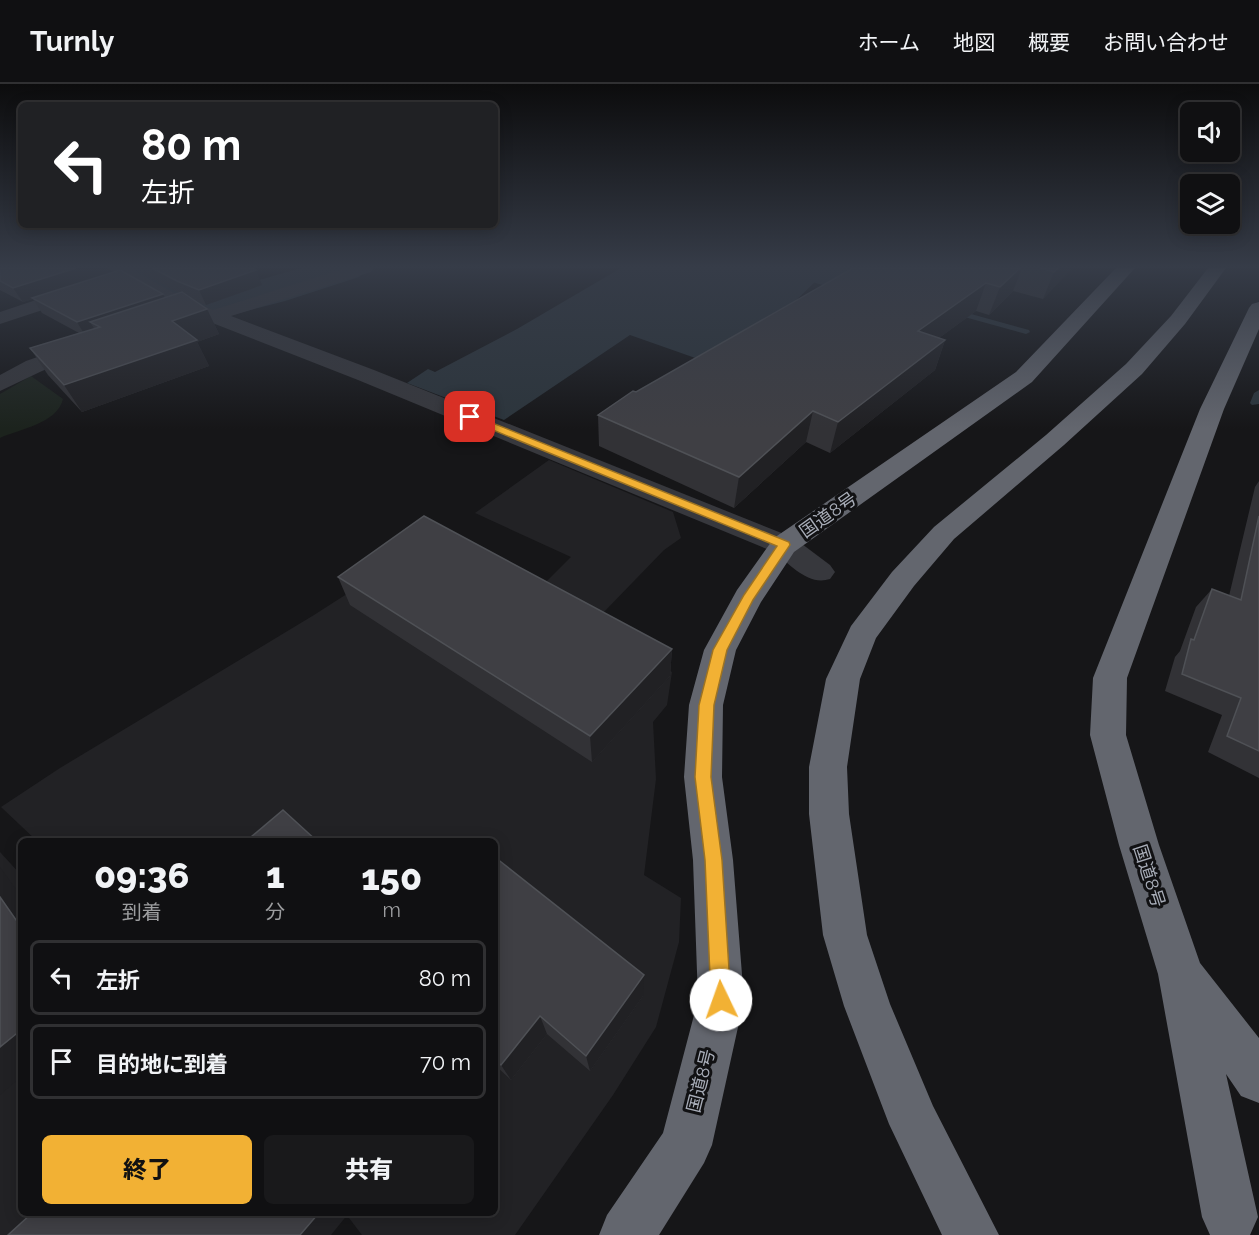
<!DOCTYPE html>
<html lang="ja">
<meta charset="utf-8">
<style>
body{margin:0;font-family:Raleway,"Noto Sans JP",sans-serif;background:#19191b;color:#f1f3f6;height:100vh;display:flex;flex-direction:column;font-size:22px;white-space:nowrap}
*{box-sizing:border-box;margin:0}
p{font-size:20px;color:#9c9d9f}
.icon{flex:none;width:33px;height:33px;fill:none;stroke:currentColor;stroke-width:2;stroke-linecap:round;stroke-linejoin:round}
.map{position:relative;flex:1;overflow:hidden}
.side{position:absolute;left:18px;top:754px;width:480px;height:378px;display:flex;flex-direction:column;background:#101012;border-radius:9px;box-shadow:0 3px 15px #0003,0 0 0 2px #303032}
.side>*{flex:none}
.top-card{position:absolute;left:18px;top:18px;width:480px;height:126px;border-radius:9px;box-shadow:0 3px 15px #0003,0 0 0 2px #303032;background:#202124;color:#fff;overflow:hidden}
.tools{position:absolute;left:1180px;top:18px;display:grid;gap:12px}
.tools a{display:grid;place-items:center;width:60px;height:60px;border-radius:9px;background:#101012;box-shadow:0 3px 15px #0003,0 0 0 2px #303032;font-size:30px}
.pin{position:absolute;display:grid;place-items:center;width:51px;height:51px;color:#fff;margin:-26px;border-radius:12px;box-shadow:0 3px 9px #0006}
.me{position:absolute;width:66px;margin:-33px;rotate:357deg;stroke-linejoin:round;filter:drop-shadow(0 0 4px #0008)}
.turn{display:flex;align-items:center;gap:21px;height:126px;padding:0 24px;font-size:27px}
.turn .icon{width:78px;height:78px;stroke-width:2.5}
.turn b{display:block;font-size:42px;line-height:51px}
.eta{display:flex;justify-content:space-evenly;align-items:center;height:102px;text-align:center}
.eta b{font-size:36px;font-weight:800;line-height:42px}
.primary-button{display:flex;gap:12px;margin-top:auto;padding:12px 24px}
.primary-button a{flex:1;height:69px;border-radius:9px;background:#f2b134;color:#111;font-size:24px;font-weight:800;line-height:69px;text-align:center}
.primary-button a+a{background:#19191b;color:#f1f3f6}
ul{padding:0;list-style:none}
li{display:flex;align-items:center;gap:18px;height:75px;margin:0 12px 9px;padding:0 12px;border:3px solid #303032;border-radius:9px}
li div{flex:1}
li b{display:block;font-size:22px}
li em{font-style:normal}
header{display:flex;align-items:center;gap:36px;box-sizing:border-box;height:84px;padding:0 30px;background:#101012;border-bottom:2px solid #303032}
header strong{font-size:28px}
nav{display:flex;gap:33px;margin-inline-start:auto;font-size:21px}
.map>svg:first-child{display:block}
.built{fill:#222225}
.green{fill:#1c231d}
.water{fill:#2c353c}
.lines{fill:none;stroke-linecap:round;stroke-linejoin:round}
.stream{fill:#2c353c;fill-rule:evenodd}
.river{fill:#2c353c;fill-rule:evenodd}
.minor{fill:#37383d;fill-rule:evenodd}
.highway{fill:#63666e;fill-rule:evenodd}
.wall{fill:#323236}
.shaded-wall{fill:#212124}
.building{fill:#3f3f44;stroke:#4f5156;stroke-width:1.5}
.route{fill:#f2b134;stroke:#9d7322;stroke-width:1.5}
.labels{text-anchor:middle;stroke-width:6;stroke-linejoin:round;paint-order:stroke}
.street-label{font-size:18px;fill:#a8adb8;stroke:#111113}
</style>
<header>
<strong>Turnly</strong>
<nav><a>ホーム</a><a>地図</a><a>概要</a><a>お問い合わせ</a></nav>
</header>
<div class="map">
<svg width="1259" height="1151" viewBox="0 0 1259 1151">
<rect width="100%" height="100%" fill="#161618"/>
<path class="built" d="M549 376 673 428 681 454 664 466 602 530 544 500 571 473 475 429Z
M431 456 672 588 667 621 653 638 656 695 644 791 681 814 679 858 656 943 613 1011 515 1151H362L346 1130H495V758L37 757 1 723 60 684 314 531Z
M0 768 21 791V1130H294L310 1151H0Z"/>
<path class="green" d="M31 292 63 315C57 340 19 345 0 354V310Z"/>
<path class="water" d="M621 184H794L821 192 788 224 701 276 630 251 504 336 407 299 428 285 435 288 517 245Z"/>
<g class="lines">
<path class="stream" d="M953 225 1029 246 1030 248 1026 250 950 229 949 227Z
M1259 306V320L1252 321 1250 319 1254 309Z"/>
<path class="river" d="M114 184H171L224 206 301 184H365L359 193 285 217 220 234 204 231 120 193Z
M790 184H864C843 214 826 201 796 193Z"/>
<path class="minor" d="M107 184H129L183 214 213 226 346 184H374L371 188 231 232 374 286 794 454 830 481 835 488 830 495C808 502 791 481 774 468L358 296 169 222Z
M81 201 88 203 90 207 88 211 0 240V228Z
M83 257 90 259 93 263 90 267 42 287 0 307V291L26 277Z"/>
<path class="highway" d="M1116 184H1135L1032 298 794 468 761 518 736 566 723 621 722 693 733 776 744 916 712 1061 704 1079 659 1151H599L607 1131 663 1049 698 916 693 776 684 693 689 621 704 566 737 506 774 454 1016 288Z
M1208 184H1226L1185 240 1142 290 1064 361 954 455 914 502 876 554 860 595 847 683 849 730 867 851 890 920 933 1022 999 1151H942L889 1040 844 922 823 851 809 730V683L826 595 851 542 892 488 934 443 1046 351 1126 280 1171 232Z
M1259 218V245L1224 325 1127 594 1126 651 1159 761 1200 879 1259 954V1019L1241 1012 1226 990 1258 1133 1250 1151H1210L1202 1133 1158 890 1119 761 1090 651 1093 594 1200 325 1249 224 1252 220Z"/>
</g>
<path class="wall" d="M0 184H107L110 189 163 210 165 214 179 209 133 184H252L262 201 206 221 193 216 207 225 219 250 197 258 209 282 82 328 48 291 30 264 79 249 42 229 33 215 23 218 0 206Z
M853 184H1072L1043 215 1013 207 989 231 976 227 939 254 945 256 935 286 830 369 806 358 734 424 599 362 598 331Z
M1259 397V694L1208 668 1222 631 1165 607 1175 573 1180 567 1196 523 1212 505 1229 512 1255 403Z
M338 493 672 565 670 592 592 678 350 521Z
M495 775 643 912 590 987 547 950 511 996 495 981Z"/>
<path class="shaded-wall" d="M76 184H107L111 190 23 218 13 204Z
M1020 184H1022L1013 207 989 231 1000 203Z
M1058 184H1072L1043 215 1054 188Z
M256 186 262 201 206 221 199 206Z
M986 199 976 227 909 276 918 247Z
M163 210 170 224 100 243 90 238 97 249 86 253 77 238Z
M207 225 219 250 197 258 209 282 82 328 64 301 172 237Z
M945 256 935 286 830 369 838 338Z
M813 327 806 358 734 424 739 393Z
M672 565 670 592 592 678 590 652Z
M0 783 21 812V843L0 813Z
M644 891 643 912 590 987 586 972Z
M540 932 547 950 511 996 501 981Z
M21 946V993L0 1011V963Z
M318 1130H348L331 1151H300Z"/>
<path class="building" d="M0 184H76L13 204 0 197Z
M152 184H252L256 186 199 206 177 197Z
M853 184H1020L1000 203 986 199 918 247 945 256 838 338 813 327 739 393 598 331 633 307 636 308Z
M1041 184H1058L1054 188Z
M120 186 163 210 77 238 32 214Z
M182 208 207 225 172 237 197 256 64 301 30 264 100 243 90 238Z
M424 432 672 565 590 652 338 493Z
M1259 432V667L1227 652 1241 614 1182 590 1191 555 1194 556 1212 505 1241 516Z
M283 726 318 758H245Z
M496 774 644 891 586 972 540 932 501 981 495 976V775Z
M0 813 21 843V946L0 963Z
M31 1130H318L300 1151H8Z"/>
<linearGradient id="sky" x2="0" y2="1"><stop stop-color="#0c0c0d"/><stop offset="0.53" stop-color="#363c48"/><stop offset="1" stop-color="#363c48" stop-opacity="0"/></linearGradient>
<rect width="1259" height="345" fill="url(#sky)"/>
<path class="route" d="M470 330 789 458 790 461 753 516 727 566 714 621 711 693 722 776 731 916 728 923 721 926 714 923 711 916 705 776 695 693 699 621 713 566 744 511 777 462 466 335V331Z"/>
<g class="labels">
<g class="street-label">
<text transform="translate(828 431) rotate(-35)" y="6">国道8号</text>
<text transform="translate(1149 792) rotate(72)" y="6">国道8号</text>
<text transform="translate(701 997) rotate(-76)" y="6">国道8号</text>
</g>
</g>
</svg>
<div class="tools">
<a><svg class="icon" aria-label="sound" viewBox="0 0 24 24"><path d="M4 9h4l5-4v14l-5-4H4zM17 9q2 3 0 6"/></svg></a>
<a><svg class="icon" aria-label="layers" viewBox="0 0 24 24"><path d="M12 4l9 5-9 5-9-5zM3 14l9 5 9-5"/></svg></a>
</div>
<div class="pin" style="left:470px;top:333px;background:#d93025"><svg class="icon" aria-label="arrive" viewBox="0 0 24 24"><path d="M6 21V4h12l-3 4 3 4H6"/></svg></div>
<svg class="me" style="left:721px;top:916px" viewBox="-20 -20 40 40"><circle r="19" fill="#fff"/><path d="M0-13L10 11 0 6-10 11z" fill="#f2b134"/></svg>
<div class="top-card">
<div class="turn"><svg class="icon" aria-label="left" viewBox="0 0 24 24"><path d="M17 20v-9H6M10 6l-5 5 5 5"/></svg><div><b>80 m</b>左折</div></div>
</div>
<section class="side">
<div class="eta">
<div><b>09:36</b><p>到着</p></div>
<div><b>1</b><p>分</p></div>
<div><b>150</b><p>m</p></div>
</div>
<ul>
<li><svg class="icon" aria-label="left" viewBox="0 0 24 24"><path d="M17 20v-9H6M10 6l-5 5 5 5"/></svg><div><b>左折</b></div><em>80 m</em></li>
<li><svg class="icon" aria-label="arrive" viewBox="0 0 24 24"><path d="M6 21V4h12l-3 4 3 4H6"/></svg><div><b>目的地に到着</b></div><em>70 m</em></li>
</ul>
<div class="primary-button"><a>終了</a><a>共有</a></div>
</section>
</div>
